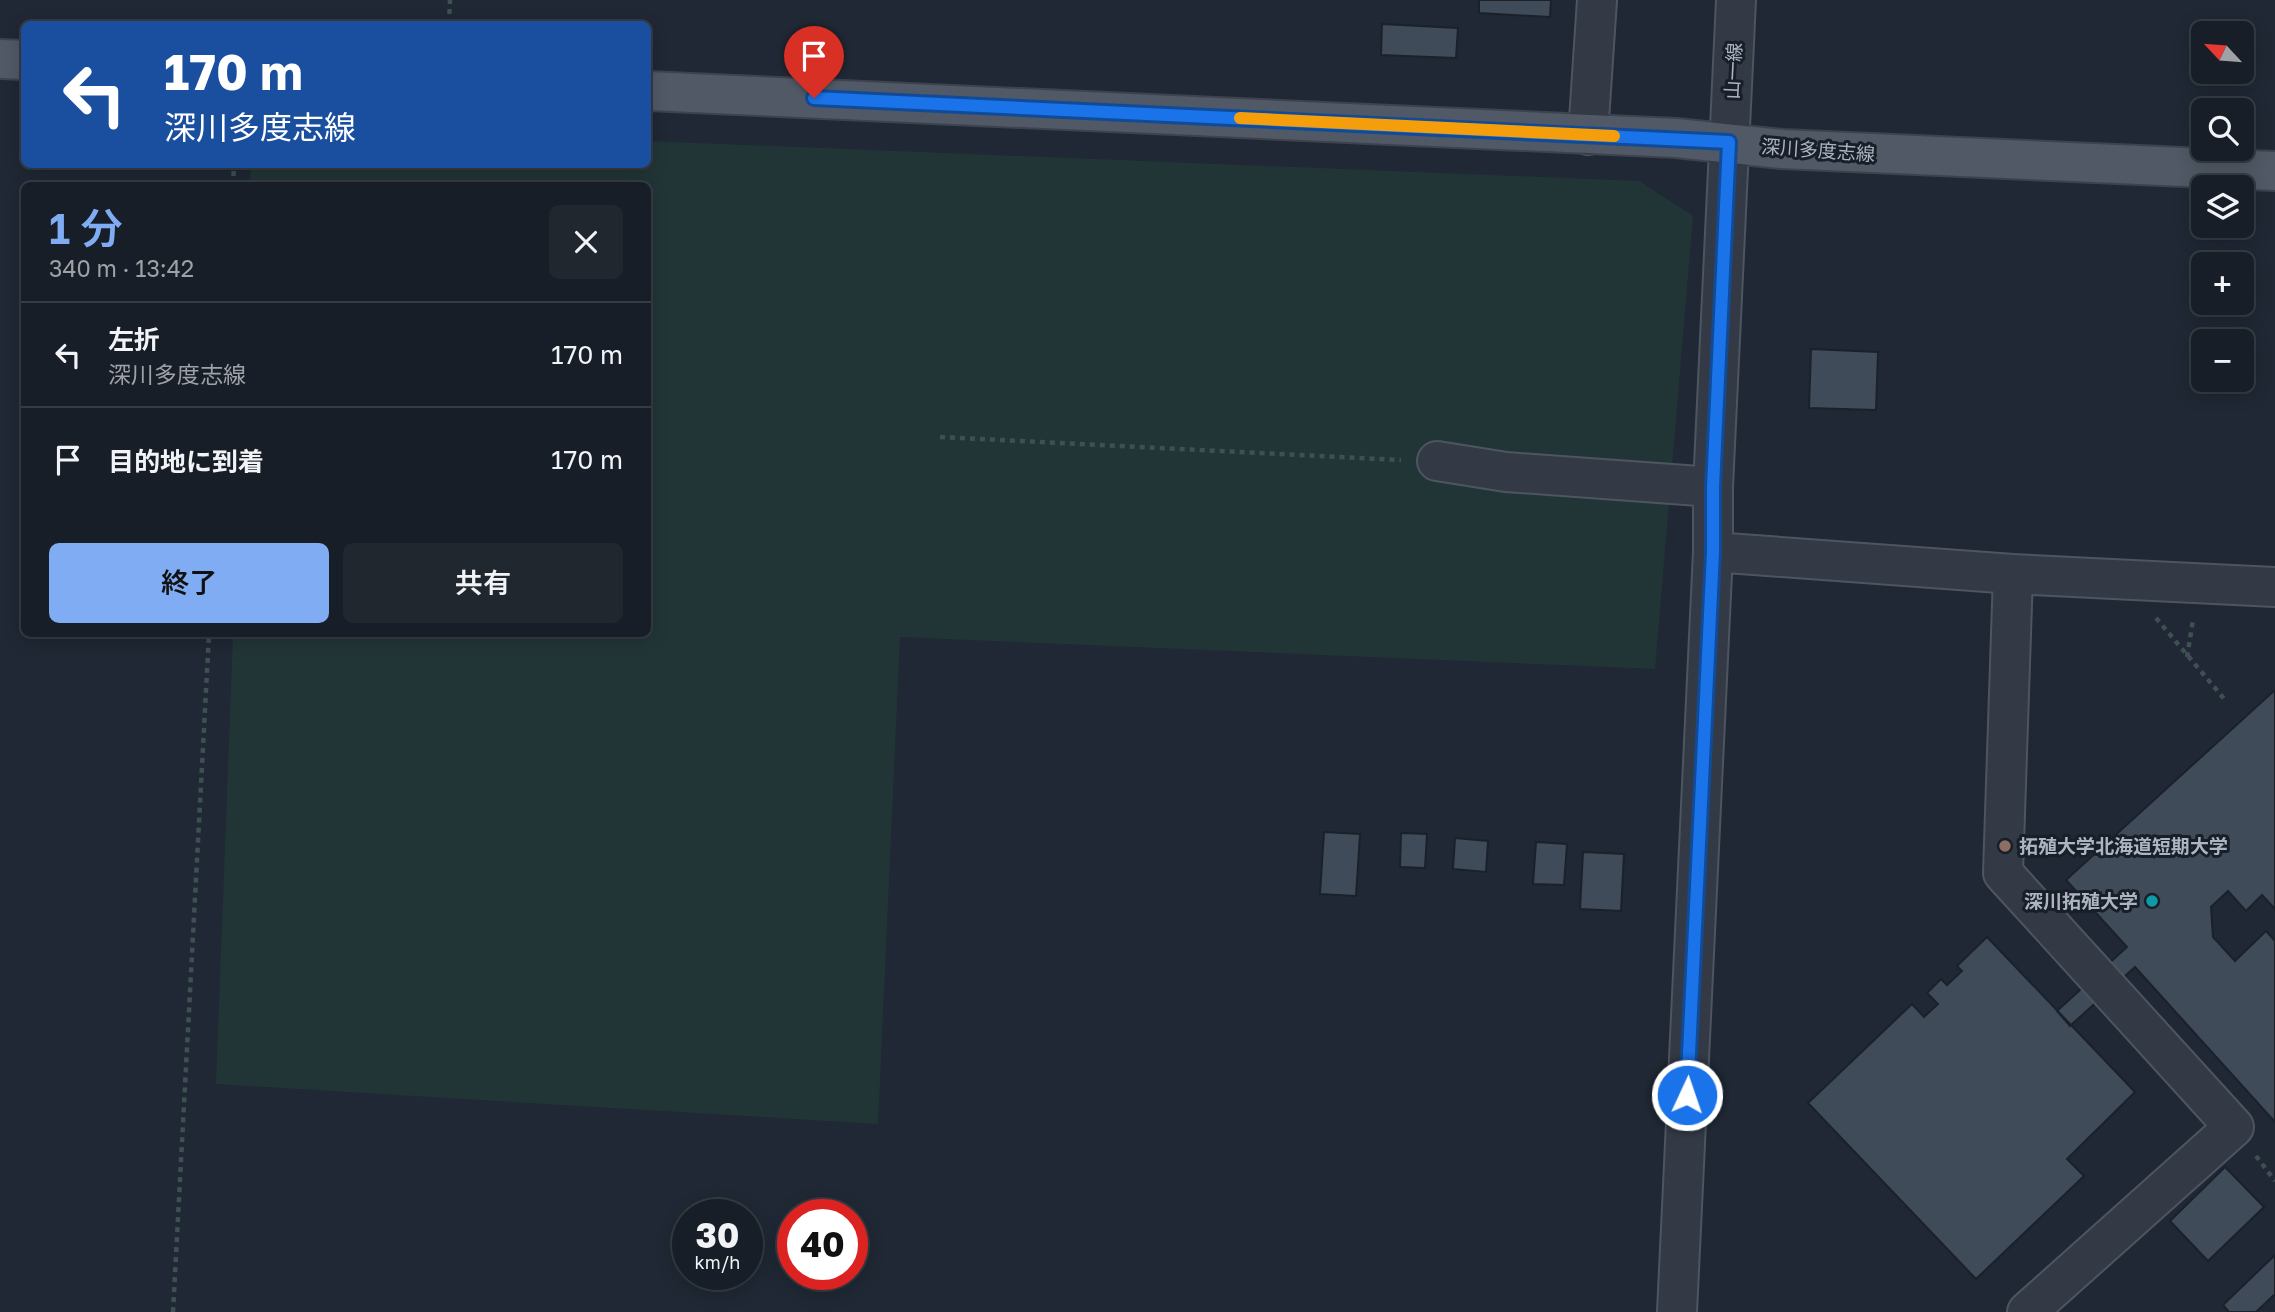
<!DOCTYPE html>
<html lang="ja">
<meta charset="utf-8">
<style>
body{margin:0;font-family:"Golos Text","Noto Sans JP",sans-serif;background:#20272f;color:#f1f3f6;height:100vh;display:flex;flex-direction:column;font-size:26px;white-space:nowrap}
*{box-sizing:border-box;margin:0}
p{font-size:23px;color:#9ea2a7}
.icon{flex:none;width:38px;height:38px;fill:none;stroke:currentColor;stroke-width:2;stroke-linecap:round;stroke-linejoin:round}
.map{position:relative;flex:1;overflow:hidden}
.side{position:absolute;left:21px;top:182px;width:630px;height:455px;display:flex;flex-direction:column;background:#171e27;border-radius:10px;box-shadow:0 4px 18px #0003,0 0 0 2px #363c44}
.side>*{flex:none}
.hud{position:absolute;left:21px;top:21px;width:630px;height:147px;border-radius:10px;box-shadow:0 4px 18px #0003,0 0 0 2px #363c44;background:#1a4fa0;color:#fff;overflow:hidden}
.needle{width:46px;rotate:296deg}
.controls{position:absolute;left:2191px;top:21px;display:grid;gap:14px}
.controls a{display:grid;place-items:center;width:63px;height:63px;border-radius:10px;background:#171e27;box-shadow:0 4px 18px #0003,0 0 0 2px #363c44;font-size:35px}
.speed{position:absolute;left:672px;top:1199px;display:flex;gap:14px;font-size:35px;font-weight:700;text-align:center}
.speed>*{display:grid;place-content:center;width:91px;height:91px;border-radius:50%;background:#171e27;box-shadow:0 4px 18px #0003,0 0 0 2px #363c44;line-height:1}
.speed small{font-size:18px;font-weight:400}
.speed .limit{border:10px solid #d22;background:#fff;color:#111}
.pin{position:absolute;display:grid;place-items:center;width:60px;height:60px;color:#fff;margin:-72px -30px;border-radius:50% 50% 50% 0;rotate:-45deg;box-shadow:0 0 7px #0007}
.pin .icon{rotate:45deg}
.me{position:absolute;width:77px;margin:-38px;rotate:3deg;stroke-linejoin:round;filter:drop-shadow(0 0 5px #0008)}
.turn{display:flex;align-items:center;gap:24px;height:147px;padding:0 28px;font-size:32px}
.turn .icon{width:91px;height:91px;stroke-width:2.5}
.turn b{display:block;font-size:49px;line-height:60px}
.round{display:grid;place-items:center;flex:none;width:74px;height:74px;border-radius:10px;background:#20272f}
.overview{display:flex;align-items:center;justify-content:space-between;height:119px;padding:0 28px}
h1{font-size:42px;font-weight:600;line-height:52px;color:#80acf4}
.cta{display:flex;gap:14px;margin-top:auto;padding:14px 28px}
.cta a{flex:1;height:80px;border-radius:10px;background:#80acf4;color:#111;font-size:28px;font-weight:600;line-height:80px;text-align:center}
.cta a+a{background:#20272f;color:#f1f3f6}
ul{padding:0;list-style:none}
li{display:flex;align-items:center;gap:21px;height:105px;padding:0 28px;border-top:2px solid #363c44}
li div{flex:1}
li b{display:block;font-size:26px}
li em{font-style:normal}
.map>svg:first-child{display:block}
.green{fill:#223536}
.building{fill:#404b59;stroke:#1a212b;stroke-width:2}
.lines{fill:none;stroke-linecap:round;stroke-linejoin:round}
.minor-casing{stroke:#4d5560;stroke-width:42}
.major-casing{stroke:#3c434e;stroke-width:42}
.path{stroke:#3f5053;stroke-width:4.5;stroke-dasharray:5 5;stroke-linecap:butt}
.minor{stroke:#333a45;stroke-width:38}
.major{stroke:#505965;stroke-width:38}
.route-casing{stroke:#114b97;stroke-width:18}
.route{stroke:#1a73e8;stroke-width:12}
.slow{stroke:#f59e0b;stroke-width:12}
.education-dot{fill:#8d6e63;stroke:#181f29;stroke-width:2.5}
.culture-dot{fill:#0f9aa8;stroke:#181f29;stroke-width:2.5}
.labels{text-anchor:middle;stroke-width:6;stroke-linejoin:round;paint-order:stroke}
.street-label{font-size:19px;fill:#acb5c2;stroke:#181f29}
.poi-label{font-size:19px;font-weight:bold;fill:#acb5c2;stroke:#181f29;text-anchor:start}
</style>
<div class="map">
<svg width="2275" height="1312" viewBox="0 0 2275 1312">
<rect width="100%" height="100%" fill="#1f2834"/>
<path class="green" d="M648 141 1639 181 1693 216 1655 669 900 637 878 1124 216 1084 233 634H648V186L250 185 251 165 648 164Z"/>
<path class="building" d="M1479 0H1551L1550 17 1479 13Z
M1382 24 1458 28 1456 58 1381 55Z
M1811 349 1878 352 1876 410 1809 408Z
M2275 690V909L2262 895 2246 911 2228 891 2211 907 2213 937 2235 961 2266 931 2275 941V1122L2135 967 2070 1026 2057 1011 2127 947 2066 880Z
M1324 832 1360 834 1356 896 1320 894Z
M1401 833 1427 834 1425 868 1400 867Z
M1455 838 1488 841 1486 872 1453 869Z
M1536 842 1567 844 1564 885 1533 884Z
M1583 852 1624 854 1621 911 1580 909Z
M1987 937 2135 1092 2067 1159 2084 1176 1976 1279 1808 1103 1912 1004 1924 1017 1938 1004 1927 993 1941 979 1947 985 1962 971 1957 966Z
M2225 1167 2264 1207 2208 1261 2170 1221Z
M2275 1255V1294L2256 1312H2229L2223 1305Z"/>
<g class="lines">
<g class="minor-casing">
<path id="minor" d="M1588 135 1597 0
M1437 461 1506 472 1713 487
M1713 552 2013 574 2275 587
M2013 574 2003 873 2234 1127 2027 1312
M1677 1312 1713 552V487L1736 0"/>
</g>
<g class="major-casing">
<path id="major" d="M0 59 24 60
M648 91 1676 138 1782 149 2275 171"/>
</g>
<path class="path" d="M449 24 450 0
M233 186 234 164
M940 437 1401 460
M2156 618 2226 701
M2187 657 2193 620
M2256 1156 2275 1181
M173 1312 209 634"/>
<use href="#minor" class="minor"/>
<use href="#major" class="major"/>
</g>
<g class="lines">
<g class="route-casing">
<path id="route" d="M814 98 1729 142 1713 487V552L1687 1095"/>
</g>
<use href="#route" class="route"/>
<path class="slow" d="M1240 118 1614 136"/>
</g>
<circle class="education-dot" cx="2005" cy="846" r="7"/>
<circle class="culture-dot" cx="2152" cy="901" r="7"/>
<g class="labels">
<g class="street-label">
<text transform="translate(1733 71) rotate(-87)" y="7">山一線</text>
<text transform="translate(1818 150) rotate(4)" y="7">深川多度志線</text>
</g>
<g class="poi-label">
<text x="2019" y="853">拓殖大学北海道短期大学</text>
<text x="2138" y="908" text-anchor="end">深川拓殖大学</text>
</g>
</g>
</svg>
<div class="controls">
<a><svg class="needle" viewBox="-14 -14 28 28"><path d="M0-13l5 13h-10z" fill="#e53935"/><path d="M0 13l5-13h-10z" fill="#9ea2a7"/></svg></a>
<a><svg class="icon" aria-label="search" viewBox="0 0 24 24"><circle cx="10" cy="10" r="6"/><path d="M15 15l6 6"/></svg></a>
<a><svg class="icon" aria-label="layers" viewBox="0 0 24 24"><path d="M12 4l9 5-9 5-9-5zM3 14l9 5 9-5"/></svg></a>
<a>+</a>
<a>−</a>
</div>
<div class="speed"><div>30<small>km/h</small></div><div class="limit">40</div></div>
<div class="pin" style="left:814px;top:98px;background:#d93025"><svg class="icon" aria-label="arrive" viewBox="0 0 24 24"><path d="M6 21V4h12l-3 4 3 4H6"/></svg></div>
<svg class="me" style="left:1687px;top:1095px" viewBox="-20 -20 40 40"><circle r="17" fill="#1a73e8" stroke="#fff" stroke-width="3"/><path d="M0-11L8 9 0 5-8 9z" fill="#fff"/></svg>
<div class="hud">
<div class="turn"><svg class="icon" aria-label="left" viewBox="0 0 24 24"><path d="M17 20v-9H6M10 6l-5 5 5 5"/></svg><div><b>170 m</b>深川多度志線</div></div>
</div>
<section class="side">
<div class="overview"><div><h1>1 分</h1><p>340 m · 13:42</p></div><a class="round"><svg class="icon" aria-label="close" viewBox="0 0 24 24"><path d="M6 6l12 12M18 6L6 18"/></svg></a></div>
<ul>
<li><svg class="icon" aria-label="left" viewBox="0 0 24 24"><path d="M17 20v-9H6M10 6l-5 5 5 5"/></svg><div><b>左折</b><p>深川多度志線</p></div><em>170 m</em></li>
<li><svg class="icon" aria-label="arrive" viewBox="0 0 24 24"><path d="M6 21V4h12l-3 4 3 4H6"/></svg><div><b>目的地に到着</b></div><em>170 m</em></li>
</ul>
<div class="cta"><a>終了</a><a>共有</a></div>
</section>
</div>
